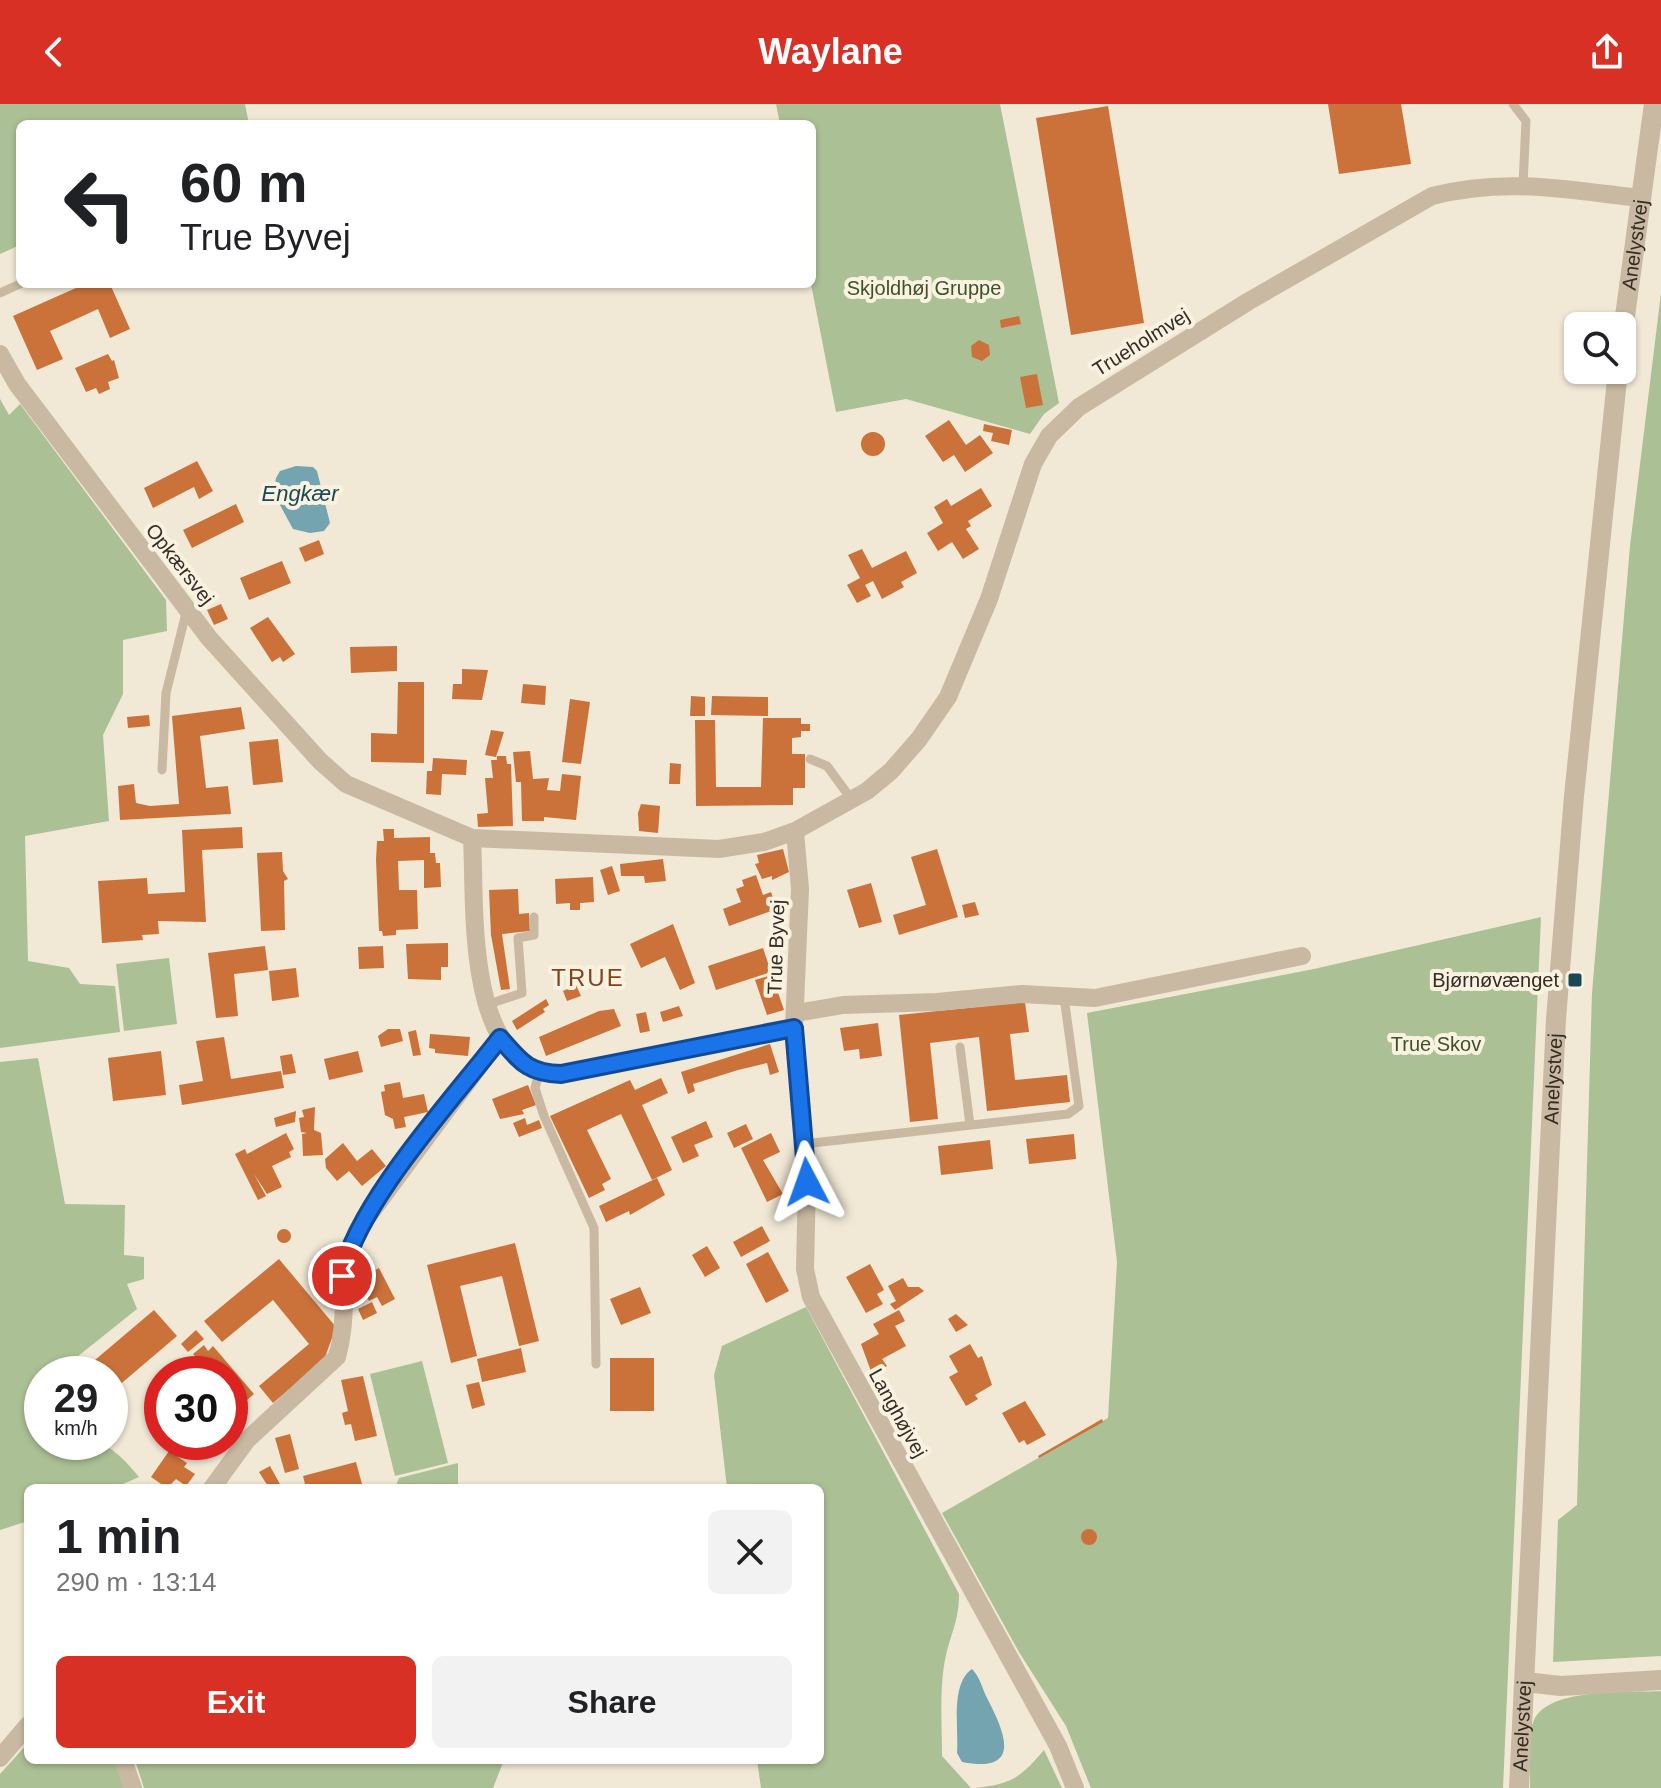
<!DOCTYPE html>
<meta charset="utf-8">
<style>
body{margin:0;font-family:Arial,sans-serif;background:#f2f2f2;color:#202124;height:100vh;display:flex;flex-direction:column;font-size:30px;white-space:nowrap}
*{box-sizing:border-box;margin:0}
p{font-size:26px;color:#757577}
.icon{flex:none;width:44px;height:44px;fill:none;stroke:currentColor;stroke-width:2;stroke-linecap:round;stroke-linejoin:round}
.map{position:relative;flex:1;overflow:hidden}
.drawer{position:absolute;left:24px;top:1380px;width:800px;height:280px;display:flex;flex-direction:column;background:#fff;border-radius:12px;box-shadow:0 2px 6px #0004}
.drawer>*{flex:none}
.guide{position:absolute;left:16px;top:16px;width:800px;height:168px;border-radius:12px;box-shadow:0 2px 6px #0004;background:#fff;color:#202124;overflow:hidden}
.controls{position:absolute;left:1564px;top:208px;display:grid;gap:16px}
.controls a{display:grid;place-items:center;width:72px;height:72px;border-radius:12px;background:#fff;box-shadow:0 2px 6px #0004;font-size:40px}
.speed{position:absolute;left:24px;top:1252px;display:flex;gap:16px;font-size:40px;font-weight:700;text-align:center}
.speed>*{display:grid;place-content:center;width:104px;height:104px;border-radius:50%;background:#fff;box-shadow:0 2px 6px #0004;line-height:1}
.speed small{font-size:20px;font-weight:400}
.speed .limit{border:12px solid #d22;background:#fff;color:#111}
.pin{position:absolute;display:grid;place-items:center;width:68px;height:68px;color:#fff;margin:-34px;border:4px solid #fff;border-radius:50%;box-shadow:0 2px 8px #0007}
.me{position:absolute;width:88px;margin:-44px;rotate:356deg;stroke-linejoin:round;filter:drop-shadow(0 0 6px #0008)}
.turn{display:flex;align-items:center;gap:28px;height:168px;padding:0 32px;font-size:36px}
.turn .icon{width:104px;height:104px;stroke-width:2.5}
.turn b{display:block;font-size:56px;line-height:68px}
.round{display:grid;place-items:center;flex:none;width:84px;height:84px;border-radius:12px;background:#f2f2f2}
.head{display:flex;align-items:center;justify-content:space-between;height:136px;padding:0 32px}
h1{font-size:48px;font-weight:700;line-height:60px}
.primary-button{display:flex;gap:16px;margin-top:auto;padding:16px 32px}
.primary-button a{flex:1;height:92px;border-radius:12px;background:#d93025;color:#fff;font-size:32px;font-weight:700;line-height:92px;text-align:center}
.primary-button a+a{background:#f2f2f2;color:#202124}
header{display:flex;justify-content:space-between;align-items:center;height:104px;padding:0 32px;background:#d93025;color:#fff;font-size:36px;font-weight:700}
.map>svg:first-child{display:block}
.green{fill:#acc095}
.water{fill:#74a4af}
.building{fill:#ca723a}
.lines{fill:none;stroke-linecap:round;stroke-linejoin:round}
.service{stroke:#c9b9a2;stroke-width:9}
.minor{stroke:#c9b9a2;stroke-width:18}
.tertiary{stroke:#c9b9a2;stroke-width:20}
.route-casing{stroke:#114b97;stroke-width:20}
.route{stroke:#1a73e8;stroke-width:14}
.poi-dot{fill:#194956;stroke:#f9f2e1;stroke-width:3}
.labels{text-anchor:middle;stroke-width:8;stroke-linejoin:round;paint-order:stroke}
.street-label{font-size:20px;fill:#332b24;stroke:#f9f2e1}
.park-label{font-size:20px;fill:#3c5227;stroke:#f9f2e1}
.poi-label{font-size:20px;fill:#332b24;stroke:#f9f2e1;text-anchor:end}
.water-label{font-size:22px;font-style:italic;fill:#194956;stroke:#f9f2e1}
.quarter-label{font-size:24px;letter-spacing:2px;fill:#84441b;stroke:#f9f2e1}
</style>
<header><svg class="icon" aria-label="back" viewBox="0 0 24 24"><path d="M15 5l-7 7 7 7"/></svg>Waylane<svg class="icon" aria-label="share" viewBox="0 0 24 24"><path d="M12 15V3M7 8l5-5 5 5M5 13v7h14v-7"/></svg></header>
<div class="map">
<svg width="1661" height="1684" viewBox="0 0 1661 1684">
<rect width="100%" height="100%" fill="#f1e8d5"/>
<path class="green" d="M0 0H245L249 20H20V141L0 150Z
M776 0H1000L1059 299 1044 310 1030 330 906 295 836 308 811 180 812 20H780Z
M1661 189V1552L1553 1558 1558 1416 1577 1401 1592 889 1630 442Z
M0 295 9 311 20 300 166 496 167 527 123 536V590L103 631 109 717 25 732 28 857 69 864 80 880 115 882 120 928 0 944Z
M1541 813 1503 1684H1091L1066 1622 1019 1548 942 1409 1108 1314 1117 1158 1087 909 1314 865Z
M169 854 177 920 124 927 116 860Z
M38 954 65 1100 125 1101 124 1151 144 1153V1175L127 1180 137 1205 62 1265 64 1270H42V1338C95 1338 103 1329 139 1373L114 1384H28V1417L0 1426V958Z
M806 1203 959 1490C959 1515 952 1527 946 1551 939 1583 942 1619 942 1652L971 1684H761L757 1656H820V1384H727L714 1271 722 1242Z
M422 1257 448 1359 395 1372 370 1270Z
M458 1359V1384H395L399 1374Z
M1661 1587V1684H1530C1531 1665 1526 1634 1534 1616 1549 1583 1629 1589 1661 1587Z
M28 1639V1656H115L125 1684H0V1670Z
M1044 1646 1062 1684H975C1012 1680 1020 1674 1044 1646Z
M135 1656H504L493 1684H144Z"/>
<path class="water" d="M296 362 313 363 317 367 330 419 324 427 310 429 293 425 274 390 276 374 280 367Z
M972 1565C980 1573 982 1584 987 1594 1004 1627 1024 1670 962 1658L957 1649C959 1625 950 1580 972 1565Z"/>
<path class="building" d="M1328 0H1401L1411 60 1339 70Z
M1108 2 1144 219 1071 231 1036 14Z
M85 180H110L130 225 110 234 98 205 50 227 63 255 37 266 13 212Z
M1019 212 1021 220 1001 224 1000 216Z
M979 236 989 241 990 251 982 257 972 253 971 242Z
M108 250 112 257 114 256 119 274 108 278 110 285 99 290 96 284 86 288 75 264Z
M1037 270 1043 301 1026 304 1020 273Z
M949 316 966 341 980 331 993 349 965 368 954 351 943 358 925 332Z
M984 320 1012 326 1009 341 991 337 993 329 983 327Z
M861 340a12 12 0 1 1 24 0a12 12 0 1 1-24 0Z
M197 357 213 387 199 395 194 383 153 404 144 384Z
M981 384 992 402 968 417 971 422 966 425 979 445 963 455 952 438 938 447 927 429 943 419 934 403 947 395 951 402Z
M236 400 244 418 192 444 183 426Z
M319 436 324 450 305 458 299 444Z
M862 445 872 464 906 447 917 469 901 478 904 483 882 495 873 477 865 481 871 492 857 499 847 481 860 474 848 451Z
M282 457 291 479 249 496 240 474Z
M221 500 228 515 214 521 207 506Z
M268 513 295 550 283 558 280 553 272 558 250 524Z
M397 542V567L351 569 350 543Z
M462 565 488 566 482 596 452 595 453 580H462Z
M398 578H424V659L371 658V629L397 630Z
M523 580 546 582 545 601 521 599Z
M691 592 705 593V612H690Z
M712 592 768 593V612L711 611Z
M570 595 590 598 581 660 562 658Z
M241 603 245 625 200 632 206 684 228 682 231 710 120 716 118 682 134 680 136 699 150 702 179 700 172 612Z
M149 611 150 622 128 624 127 613Z
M763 614H801V620H810V627H801V633L792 634V650H805V684H793V701L696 702 695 616H715L716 683H761Z
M491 626 504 628 496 653 485 651Z
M278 635 283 678 253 681 249 638Z
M530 647 533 675 549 674 547 686 560 687 562 670 581 672 576 716 544 713V717H522L521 678H516L513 648Z
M497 652H506L507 660H511L513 722 478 723 477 710 488 709 485 674H493L491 656H497Z
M433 654 467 656 466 671 442 670 441 691 426 690 427 667H432Z
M670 659 681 660 680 680H669Z
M641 700 660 702 658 729 639 727 638 709Z
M242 723 243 744 202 746 206 818 158 817 159 830 142 831 143 836 102 839 98 777 147 774 148 790 185 788 182 726Z
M383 725H394V734L430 733V749H435L436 759H440L441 783 424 784V756L398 757 399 786H417L418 825 396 826V831L383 832 382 827H379L376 756 377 737H384Z
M783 745 789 768 772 776V772L762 775 755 760 759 759 757 751Z
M937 745 958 813 899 831 893 811 926 801 911 753Z
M282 748 283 767 288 775 284 777 285 826 261 827 257 749Z
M663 755 666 777 645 779 644 772H621L620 760Z
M612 762 620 787 608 791 600 766Z
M756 771 763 791 771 788 777 805 729 822 723 805 741 798 736 785 744 782 742 776Z
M593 773 594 798 580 799V806H570V799L556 800 555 775Z
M871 779 882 818 859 824 847 786Z
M518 785 519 810 529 809 530 827 502 830 510 885 501 886 491 831 489 786Z
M975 798 979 811 965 814 962 801Z
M673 820 695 879 680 886 665 853 641 864 630 840Z
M448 839V863H441V876L408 875 406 840Z
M265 842 268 866 234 870 238 912 216 914 208 849Z
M383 842 384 864 359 865 358 843Z
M763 844 771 868 716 886 708 862Z
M296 864 299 893 272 897 269 867Z
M772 871 784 906 767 911 755 876Z
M576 881 581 892 567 897 563 887Z
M546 895 549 901 543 905 545 908 517 926 512 917Z
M1025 898 1029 928 1010 930 1015 976 1067 971 1070 998 987 1007 979 933 930 939 938 1015 910 1018 899 911Z
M679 902 683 912 663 918 660 908Z
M614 905 621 922 546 952 539 933 599 907Z
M646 908 650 927 640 929 636 910Z
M878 919 882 952 860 955 859 945 844 947 840 924Z
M388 925H400L403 937 381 943 378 932Z
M416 926 421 951 413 952 408 928Z
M430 930 470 933 468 952 435 949V945L429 944Z
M224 933 231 975 281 967 284 984 182 1001 179 981 203 977 196 937Z
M770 940 779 968 770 971 767 959 738 966 693 980 695 987 688 990 681 968Z
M161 947 166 991 113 997 108 954Z
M358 947 363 968 329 976 324 955Z
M292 950 296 969 283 971 280 952Z
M661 974 668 989 642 1001 672 1066 652 1076 621 1010 587 1026 611 1075 602 1080 605 1086 589 1094 550 1012 630 976 635 986Z
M400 978 403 994 424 990 428 1008 404 1013 406 1023 395 1025 393 1015 385 1011 381 988 385 987 384 981Z
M528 981 536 1001 522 1006 524 1010 500 1015 492 995Z
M315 1003 314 1026 321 1029 323 1051 303 1052 302 1030 307 1029 301 1028 299 1014 304 1013 302 1006Z
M296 1007 295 1018 276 1023 274 1014Z
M525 1014 527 1021 539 1016 542 1024 519 1033 513 1019Z
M706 1017 713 1033 694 1041 699 1052 683 1059 671 1033Z
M746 1020 753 1035 734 1044 727 1029Z
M286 1029 294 1045 289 1048 291 1053 272 1062 282 1083 267 1090 254 1070 266 1092 258 1096 235 1050 245 1045 247 1050Z
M771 1029 780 1048 763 1056 783 1090 767 1098 741 1044Z
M1074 1030 1076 1055 1029 1060 1026 1035Z
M990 1036 993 1065 941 1071 938 1042Z
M343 1039 357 1057 372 1045 386 1062 362 1082 349 1067 337 1077 326 1064 325 1055Z
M657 1074 665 1091 630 1111 629 1107 606 1118 599 1102Z
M762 1122 770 1137 741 1153 733 1138Z
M277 1132a7 7 0 1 1 14 0a7 7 0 1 1-14 0Z
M515 1139 539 1237 519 1242 502 1172 460 1182 477 1252 451 1259 427 1161Z
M707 1142 720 1164 705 1173 692 1151Z
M768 1148 789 1187 766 1199 746 1160Z
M279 1155 336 1223 324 1256 273 1299 259 1282 309 1240 273 1196 222 1238 204 1217Z
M870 1160 884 1186 877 1190 883 1200 866 1209 846 1173Z
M379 1164 395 1195 382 1202 377 1193 369 1197 365 1189 360 1192 354 1182 359 1180 357 1176Z
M903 1174 908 1183H919L924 1187 895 1206 890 1200 896 1197 888 1182Z
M640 1183 651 1209 621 1221 610 1195Z
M372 1198 377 1209 363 1216 358 1205Z
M154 1206 177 1232 110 1289V1270H84L82 1267Z
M899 1206 905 1217 895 1222 906 1242 882 1255 887 1262 872 1270 861 1240 879 1230 873 1220Z
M956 1210 968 1221 956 1228 948 1215Z
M196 1226 204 1235 188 1248 181 1240Z
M970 1240 978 1254 982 1252 992 1281 975 1291 978 1295 966 1302 949 1273 958 1268 949 1252Z
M204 1241 208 1247 213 1242 254 1290 234 1307 230 1302V1270H203L194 1259 198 1255 193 1250Z
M521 1244 526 1268 482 1278 477 1255Z
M610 1254H654V1307H610Z
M363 1272 377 1332 355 1337 351 1320 345 1321 342 1309 348 1307 341 1276Z
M479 1278 485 1301 472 1305 466 1281Z
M1025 1297 1046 1331 1027 1341 1024 1336 1019 1339 1002 1309Z
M1102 1315 1103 1318 1039 1354 1038 1352Z
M290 1330 299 1365 285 1369 275 1334Z
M177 1338 197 1342 193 1353 174 1347Z
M169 1347 187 1359 184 1363 195 1370 186 1382 176 1375 167 1384 151 1373Z
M356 1358 362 1380 345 1384H306L303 1372Z
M270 1362 281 1382 278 1384H269L259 1368Z
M1081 1433a8 8 0 1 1 16 0a8 8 0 1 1-16 0Z"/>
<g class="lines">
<path class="service" d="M1513 0 1526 17 1523 80
M0 189 20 180
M810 655 827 662 852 696
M162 666 166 589 187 505
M486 901 522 889 518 834 534 831V813
M960 943 970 1021
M539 969 535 984 544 1012 594 1124 596 1260
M804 1040 1068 1010 1079 1002 1064 893"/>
<path class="minor" d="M0 250 17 280 209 534 320 657 346 680 472 734 719 745 764 738 795 727 867 687 891 667 919 635 948 593 989 495 1033 360 1049 332 1079 303 1249 197 1432 92C1506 73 1566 86 1640 94
M472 734C476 802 463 968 561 970L794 924 800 785 795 727
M796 909 843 901 937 898 1022 890 1095 894 1302 852
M794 924 807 1078 805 1165 811 1193 1058 1642 1075 1684
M212 1384 247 1336 337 1253C350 1208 337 1170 358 1126L500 934
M0 1654 28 1621
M123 1656 133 1684"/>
<g class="tertiary">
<path id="s1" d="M1622 234 1654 0"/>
<path d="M1525 1578 1561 1582 1661 1576"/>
<path id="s2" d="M1519 1684 1556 915 1574 692 1618 266"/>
</g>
</g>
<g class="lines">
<g class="route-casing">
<path id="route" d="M342 1172C356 1100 454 994 500 934 521 958 528 969 561 970L794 924 807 1078"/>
</g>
<use href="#route" class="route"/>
</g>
<rect class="poi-dot" x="1567" y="868" width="16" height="16" rx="4"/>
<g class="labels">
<g class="street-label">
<text dy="7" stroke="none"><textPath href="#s1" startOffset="94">Anelystvej</textPath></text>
<text transform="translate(1141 238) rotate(-32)" y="7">Trueholmvej</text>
<text transform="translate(180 460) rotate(52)" y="7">Opkærsvej</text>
<text transform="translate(776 843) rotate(-88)" y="7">True Byvej</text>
<text dy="7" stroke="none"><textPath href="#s2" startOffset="710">Anelystvej</textPath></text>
<text transform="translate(898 1309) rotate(61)" y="7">Langhøjvej</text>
<text dy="7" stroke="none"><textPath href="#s2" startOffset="62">Anelystvej</textPath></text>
</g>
<g class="park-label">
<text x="924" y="191">Skjoldhøj Gruppe</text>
<text x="1436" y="947">True Skov</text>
</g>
<g class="poi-label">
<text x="1559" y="883">Bjørnøvænget</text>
</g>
<g class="water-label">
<text x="300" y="397">Engkær</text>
</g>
<g class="quarter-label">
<text x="588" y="882">TRUE</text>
</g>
</g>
</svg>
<div class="controls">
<a><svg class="icon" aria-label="search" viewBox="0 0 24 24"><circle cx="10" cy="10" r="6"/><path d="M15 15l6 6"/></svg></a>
</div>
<div class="speed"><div>29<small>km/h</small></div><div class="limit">30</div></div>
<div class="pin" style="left:342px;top:1172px;background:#d93025"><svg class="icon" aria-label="arrive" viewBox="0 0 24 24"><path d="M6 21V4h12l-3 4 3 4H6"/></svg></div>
<svg class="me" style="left:807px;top:1078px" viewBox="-20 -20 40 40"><path d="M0-17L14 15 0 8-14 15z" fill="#1a73e8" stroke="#fff" stroke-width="4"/></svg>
<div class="guide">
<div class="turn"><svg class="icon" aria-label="left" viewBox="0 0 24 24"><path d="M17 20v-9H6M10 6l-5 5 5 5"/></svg><div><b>60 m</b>True Byvej</div></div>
</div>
<section class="drawer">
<div class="head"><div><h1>1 min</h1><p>290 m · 13:14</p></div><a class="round"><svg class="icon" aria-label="close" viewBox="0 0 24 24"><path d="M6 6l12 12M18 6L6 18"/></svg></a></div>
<div class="primary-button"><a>Exit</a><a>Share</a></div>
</section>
</div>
